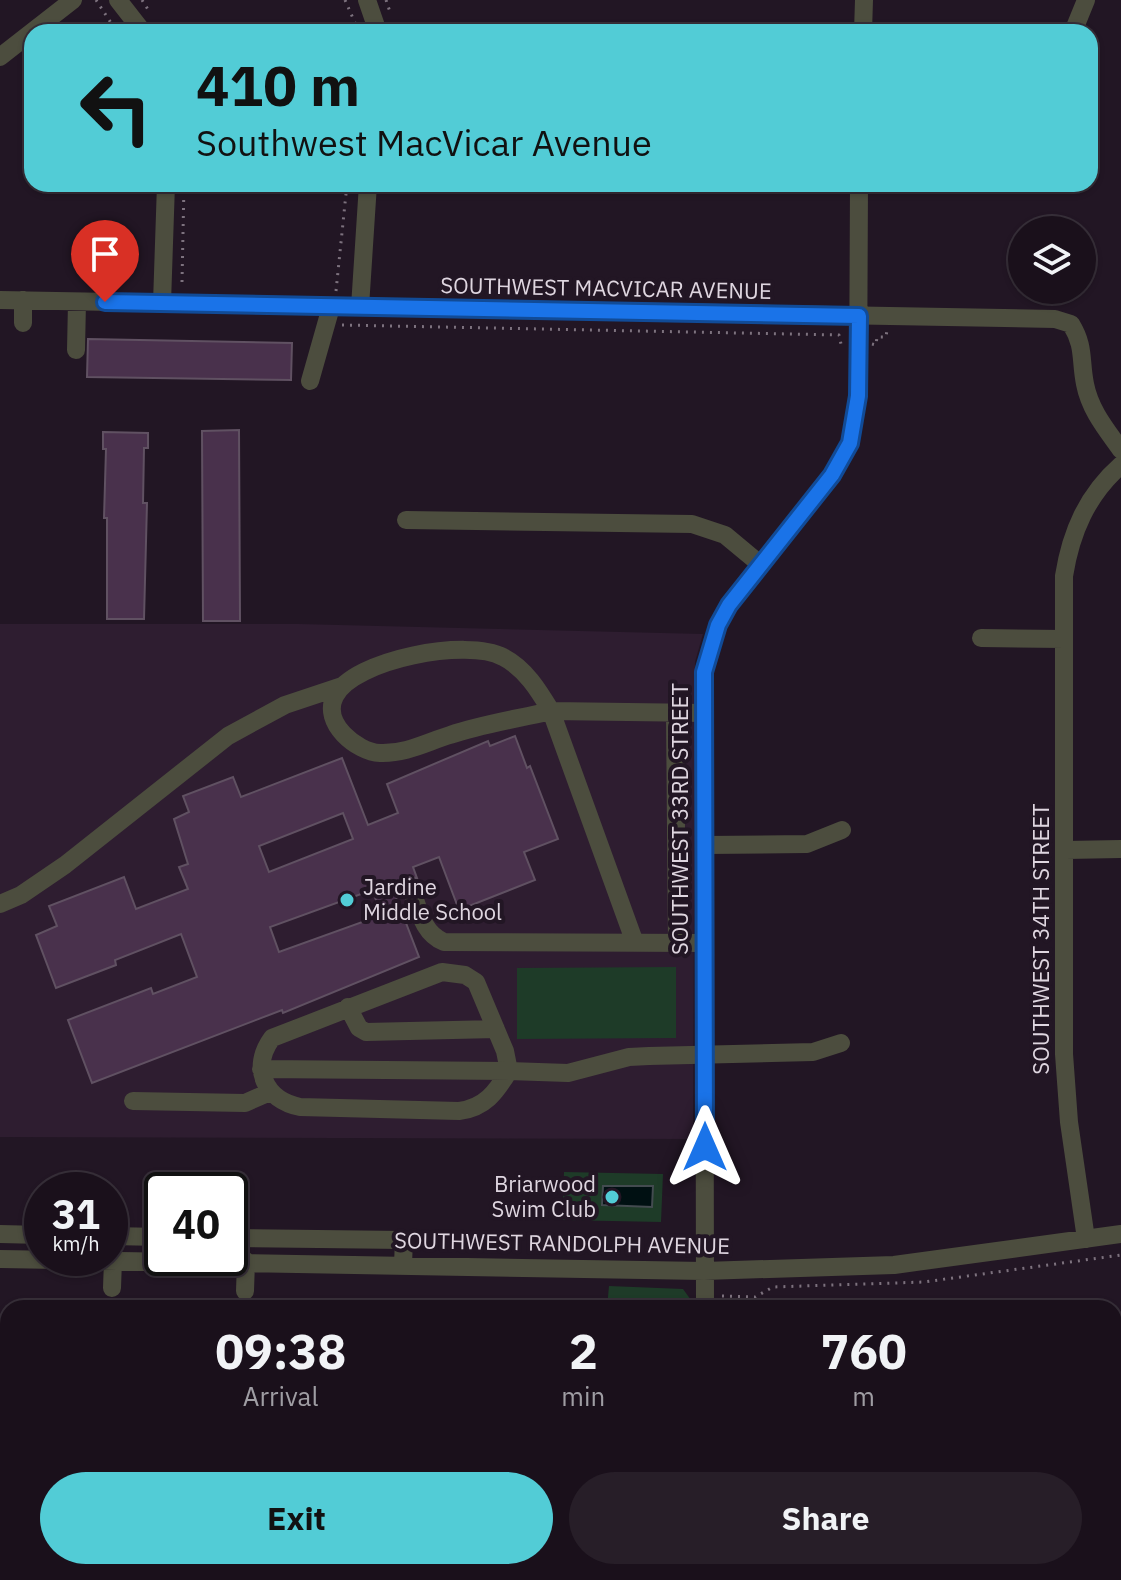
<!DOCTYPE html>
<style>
body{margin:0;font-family:"IBM Plex Sans",sans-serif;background:#271e28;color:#f1f3f6;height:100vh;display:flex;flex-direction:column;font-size:30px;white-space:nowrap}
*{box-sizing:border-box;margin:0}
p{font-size:26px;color:#9f9da3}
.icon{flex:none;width:44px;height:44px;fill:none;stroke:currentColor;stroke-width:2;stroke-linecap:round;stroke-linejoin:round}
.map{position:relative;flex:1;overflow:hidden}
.details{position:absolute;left:0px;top:1300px;width:1122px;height:280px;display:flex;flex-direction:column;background:#1a101b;border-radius:24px 24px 0 0;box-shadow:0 2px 6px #0004,0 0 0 2px #38303a}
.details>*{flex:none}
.top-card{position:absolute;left:24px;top:24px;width:1074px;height:168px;border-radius:24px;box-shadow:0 2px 6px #0004,0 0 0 2px #38303a;background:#52ccd6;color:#111;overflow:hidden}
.fabs{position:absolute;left:1008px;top:216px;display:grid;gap:16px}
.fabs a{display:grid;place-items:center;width:88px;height:88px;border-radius:50%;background:#1a101b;box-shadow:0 2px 6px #0004,0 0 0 2px #38303a;font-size:40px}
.speed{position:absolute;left:24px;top:1172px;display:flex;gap:16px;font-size:40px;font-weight:700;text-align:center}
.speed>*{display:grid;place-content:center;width:104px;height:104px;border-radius:50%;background:#1a101b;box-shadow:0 2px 6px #0004,0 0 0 2px #38303a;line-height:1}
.speed small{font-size:20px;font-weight:400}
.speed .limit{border:4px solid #111;border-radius:12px;background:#fff;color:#111}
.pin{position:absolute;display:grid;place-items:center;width:68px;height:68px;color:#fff;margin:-82px -34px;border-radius:50% 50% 50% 0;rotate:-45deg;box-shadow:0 0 8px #0007}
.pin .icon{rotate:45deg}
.me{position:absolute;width:88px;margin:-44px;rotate:0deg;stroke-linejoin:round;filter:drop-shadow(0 0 6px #0008)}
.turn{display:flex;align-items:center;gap:28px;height:168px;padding:0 40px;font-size:36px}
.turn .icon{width:104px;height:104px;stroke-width:2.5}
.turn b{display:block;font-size:56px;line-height:68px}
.eta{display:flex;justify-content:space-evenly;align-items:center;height:136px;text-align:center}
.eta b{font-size:48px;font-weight:700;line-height:56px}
.action{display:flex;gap:16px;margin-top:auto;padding:16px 40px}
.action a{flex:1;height:92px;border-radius:48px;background:#52ccd6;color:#111;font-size:32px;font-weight:700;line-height:92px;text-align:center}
.action a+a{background:#271e28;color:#f1f3f6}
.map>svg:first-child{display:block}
.built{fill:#2e1d30}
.green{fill:#1e3b28}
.water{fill:#001012;stroke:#434b50;stroke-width:2}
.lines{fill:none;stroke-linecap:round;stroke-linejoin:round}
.stream{stroke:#434b50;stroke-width:4}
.building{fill:#49314c;stroke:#605162;stroke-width:2;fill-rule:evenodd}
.path{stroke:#7d727e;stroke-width:3;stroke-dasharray:2 6;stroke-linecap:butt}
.minor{stroke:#4c4d3e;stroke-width:18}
.route-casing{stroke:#114b97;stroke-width:20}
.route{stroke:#1a73e8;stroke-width:14}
.poi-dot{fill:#52ccd6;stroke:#221624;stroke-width:3}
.labels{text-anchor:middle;stroke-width:8;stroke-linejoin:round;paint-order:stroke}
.street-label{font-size:22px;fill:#dfd6e0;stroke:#221624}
.poi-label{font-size:22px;fill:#dfd6e0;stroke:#221624;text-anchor:start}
</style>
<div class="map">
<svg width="1121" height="1580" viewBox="0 0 1121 1580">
<rect width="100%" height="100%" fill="#221624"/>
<path class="built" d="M0 624H299L703 634 695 662 693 1139 0 1137Z"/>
<path class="green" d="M676 967V1038L517 1039V968Z
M564 1172 663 1174 661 1222 562 1220Z
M609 1286 683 1289 691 1300V1308H607Z
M1121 1357V1480L1114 1481V1359Z
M173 1572H689V1580H173Z
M716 1572H934L926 1580H716Z"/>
<path class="water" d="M603 1186H653L652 1207 602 1205Z"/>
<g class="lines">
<path class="stream" d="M1114 1400 1121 1399
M808 1580 818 1572"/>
</g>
<path class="building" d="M88 339 292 343 291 380 87 377Z
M239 430 240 621H203L202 431Z
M103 432 148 433V448H144L143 503H147L144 619H107V518H104L106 449H103Z
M515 736 527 768 530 766 558 839 524 852 535 880 459 910 439 857 413 867 417 878 406 877 393 889 419 957 283 1013 282 1010 92 1083 68 1020 151 988 153 994 197 977 181 934 115 960 116 965 56 988 36 935 57 926 49 906 124 877 136 909 188 889 179 867 188 864 174 819 189 812 183 796 233 777 241 797 342 758 368 825 398 813 387 784 488 741 490 746ZM343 813 353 839 269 872 259 846ZM372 890 382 915 279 952 270 927Z"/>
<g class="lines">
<path class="path" d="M96 0 117 32
M142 0 149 11
M345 0 359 32
M386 0 391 15
M182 282 184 184
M336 291 347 184
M342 325 839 335 841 344
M872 344 876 345 877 337H886L887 330
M722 1296 755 1297 773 1287 924 1282 1121 1255"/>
<path class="minor" d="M118 0 143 32
M367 0 378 32
M863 32 864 0
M1073 32 1086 0
M0 57 73 0
M0 300 1055 319 1071 324C1085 347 1080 359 1085 384 1090 410 1106 429 1121 450
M162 303 166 184
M360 307 368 184
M23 323V300
M76 350 77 302
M310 381 331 307
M406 520 692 524 725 535 760 564
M981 638 1064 639
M675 713 677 943
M705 845 807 844 842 830
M1066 850 1121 849
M411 888C419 909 422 933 444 942L704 943
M0 904 21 895 65 865 228 736 285 705 342 686
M635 943 551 711C517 719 483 724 450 735 427 742 406 754 380 753 357 752 321 723 335 696 354 659 468 638 503 657 525 668 539 691 551 711L704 713
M348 1007 359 1028 366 1032 496 1029
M261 1069 509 1071 505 1051 476 982 465 975 442 972 272 1038C250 1068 265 1100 300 1107L459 1111C485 1108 496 1092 509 1071L568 1073 629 1057 649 1056 813 1052 841 1043
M133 1101 245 1103 270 1092
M0 1234 42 1235
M110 1236 162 1237
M230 1238 404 1240 403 1264
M1086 1239 1069 1122 1064 1054V576C1071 532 1087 495 1121 465
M0 1259 704 1271 894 1265 1121 1234
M112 1288 113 1260
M245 1291 246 1261
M705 1308 704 672 718 625 729 605 832 475 850 443 858 396 859 184
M703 1580V1572"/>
</g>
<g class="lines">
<g class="route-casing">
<path id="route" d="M105 302 859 316 858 396 850 443 832 475 729 605 718 625 704 672 705 1147"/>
</g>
<use href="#route" class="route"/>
</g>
<g class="poi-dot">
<circle cx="347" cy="900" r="8"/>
<circle cx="612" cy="1197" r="8"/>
</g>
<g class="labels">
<g class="street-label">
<text transform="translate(606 288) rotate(1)" y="8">SOUTHWEST MACVICAR AVENUE</text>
<text transform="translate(680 819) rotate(-90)" y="8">SOUTHWEST 33RD STREET</text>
<text transform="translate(1041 939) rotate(-90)" y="8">SOUTHWEST 34TH STREET</text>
<text transform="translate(562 1243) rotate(1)" y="8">SOUTHWEST RANDOLPH AVENUE</text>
</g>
<g class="poi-label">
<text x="363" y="895">Jardine<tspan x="363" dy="25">Middle School</tspan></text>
<text x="596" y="1192" text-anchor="end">Briarwood<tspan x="596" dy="25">Swim Club</tspan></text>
</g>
</g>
</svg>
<div class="fabs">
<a><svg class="icon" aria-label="layers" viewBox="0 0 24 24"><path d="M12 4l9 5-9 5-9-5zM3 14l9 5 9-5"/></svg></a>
</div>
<div class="speed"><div>31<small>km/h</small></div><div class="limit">40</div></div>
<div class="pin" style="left:105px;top:302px;background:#d93025"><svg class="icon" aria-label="arrive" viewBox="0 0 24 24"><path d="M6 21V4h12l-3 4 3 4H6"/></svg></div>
<svg class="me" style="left:705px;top:1147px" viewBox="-20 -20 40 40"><path d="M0-17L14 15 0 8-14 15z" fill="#1a73e8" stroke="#fff" stroke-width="4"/></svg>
<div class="top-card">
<div class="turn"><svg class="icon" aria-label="left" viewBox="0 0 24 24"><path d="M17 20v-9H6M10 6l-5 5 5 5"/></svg><div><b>410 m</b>Southwest MacVicar Avenue</div></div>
</div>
<section class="details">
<div class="eta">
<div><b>09:38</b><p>Arrival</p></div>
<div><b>2</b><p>min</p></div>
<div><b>760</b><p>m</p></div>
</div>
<div class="action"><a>Exit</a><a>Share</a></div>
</section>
</div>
